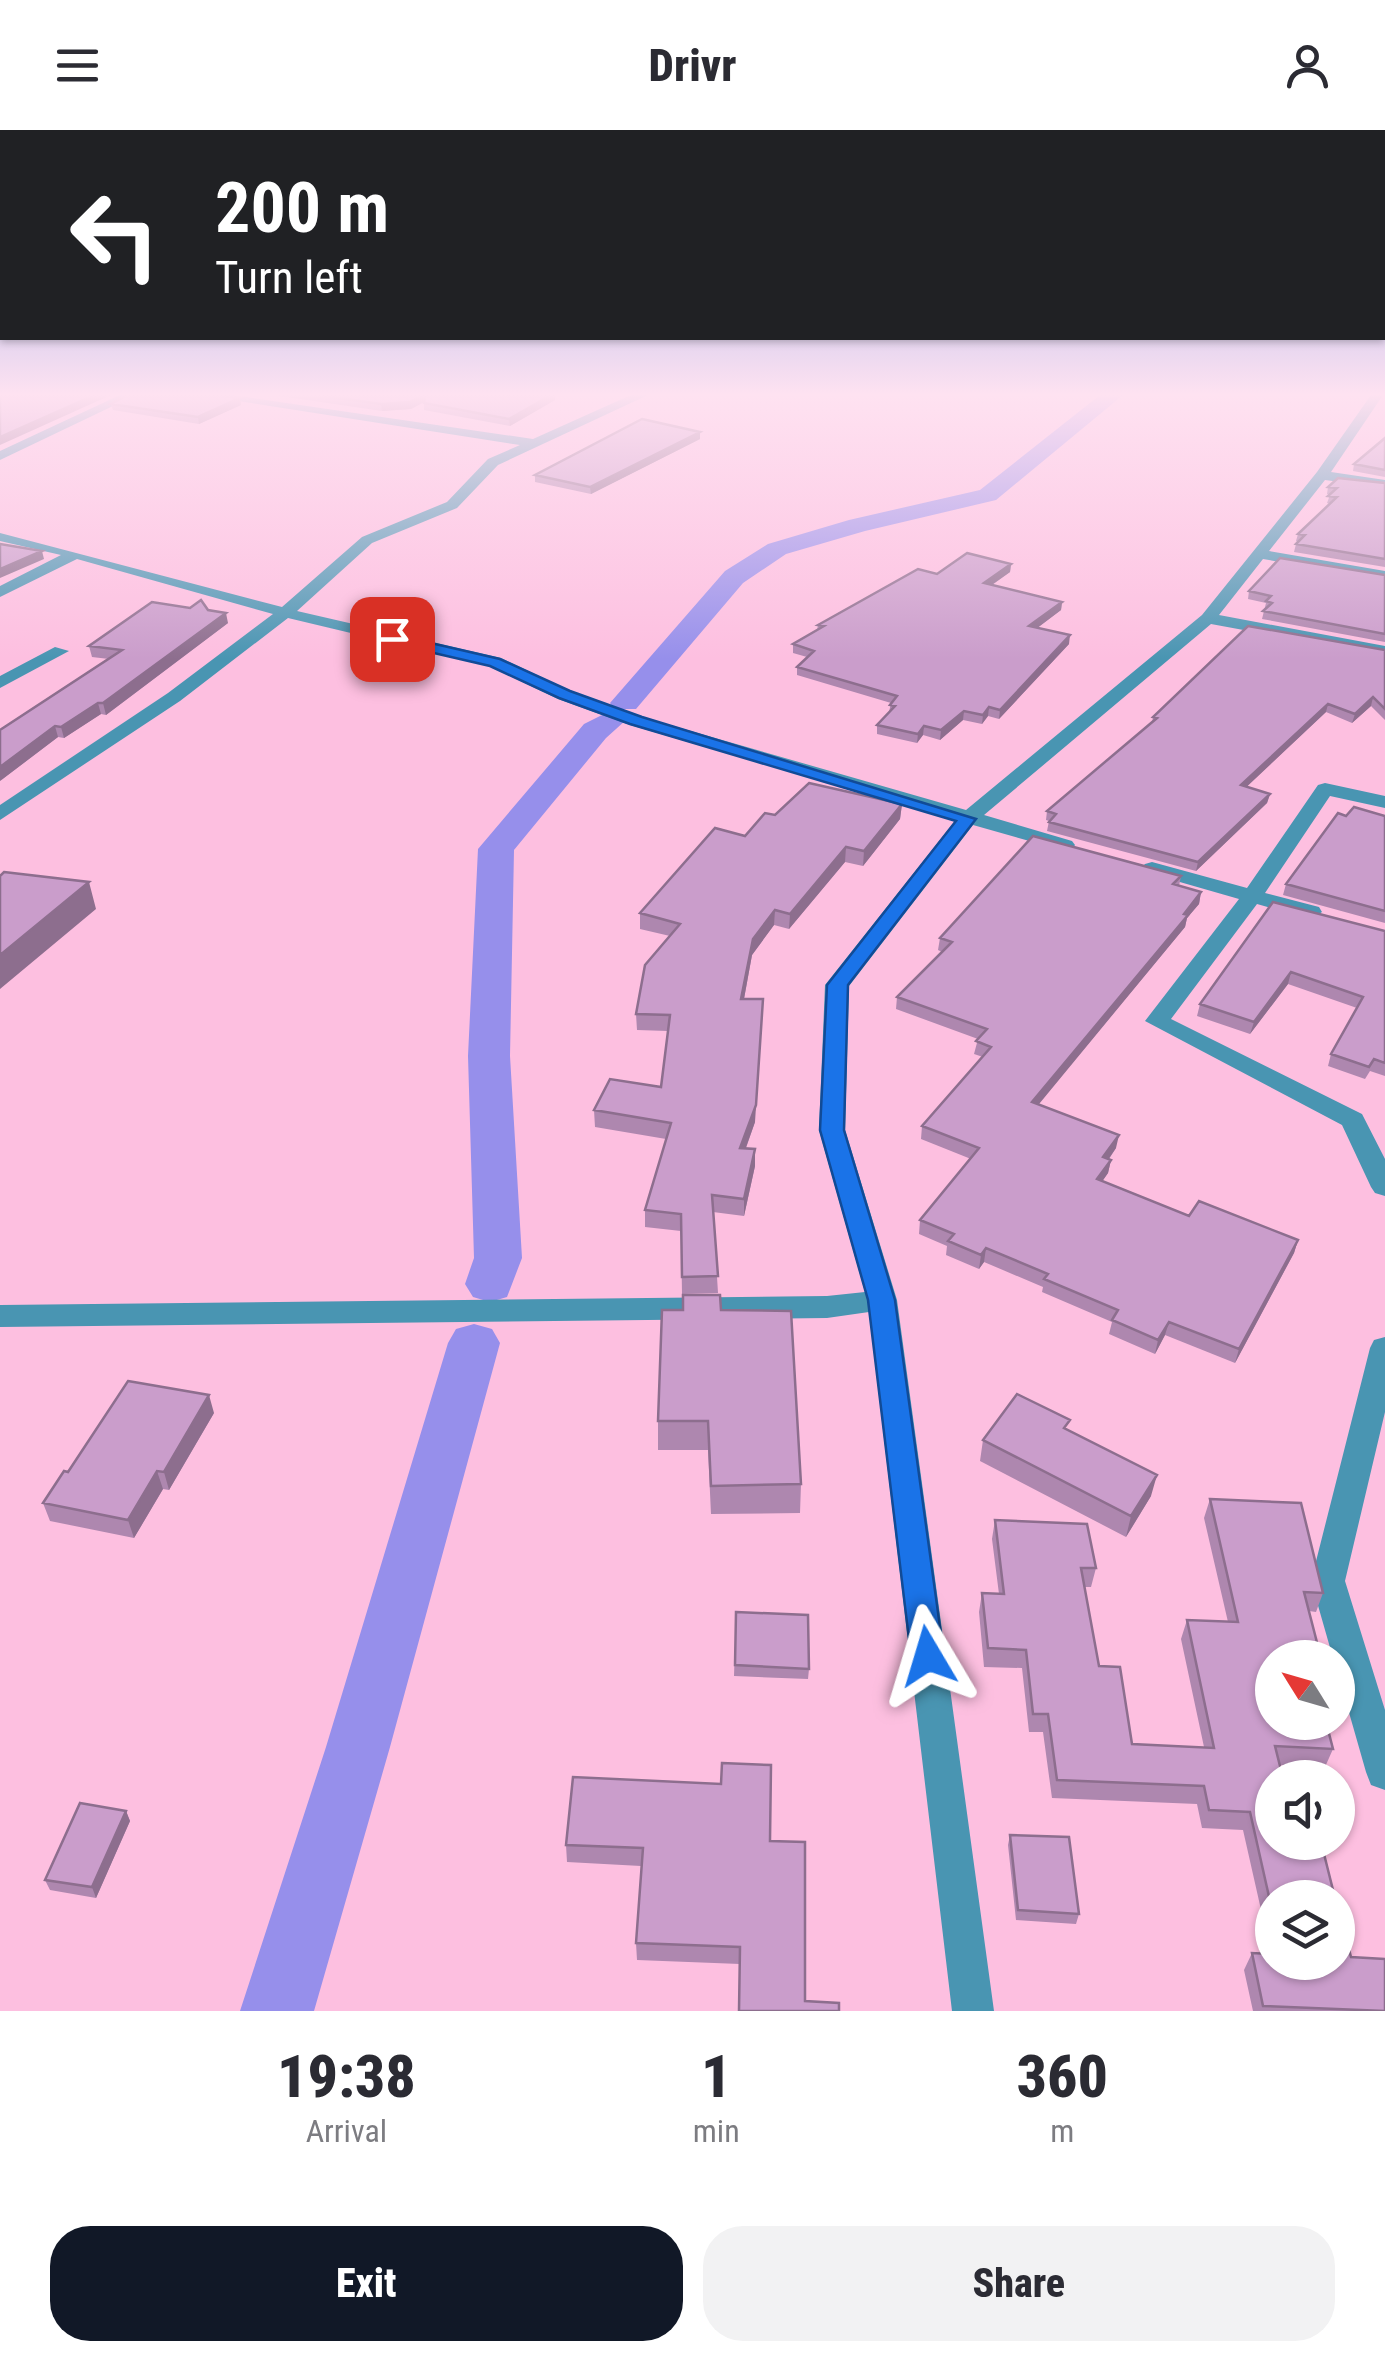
<!DOCTYPE html>
<style>
body{margin:0;font-family:"Roboto Condensed",sans-serif;background:#f2f2f3;color:#2b2b33;height:100vh;display:flex;flex-direction:column;font-size:38px;white-space:nowrap}
*{box-sizing:border-box;margin:0}
p{font-size:32px;color:#7c7c81}
.icon{flex:none;width:55px;height:55px;fill:none;stroke:currentColor;stroke-width:2;stroke-linecap:round;stroke-linejoin:round}
.map{position:relative;height:1881px;overflow:hidden}
.side{display:flex;flex-direction:column;background:#fff;flex:1}
.side>*{flex:none}
.guide{position:absolute;left:0px;top:0px;width:1385px;height:210px;box-shadow:0 2px 8px #0004;background:#202124;color:#fff;overflow:hidden}
.needle{width:65px;rotate:307deg}
.controls{position:absolute;left:1255px;top:1510px;display:grid;gap:20px}
.controls a{display:grid;place-items:center;width:100px;height:100px;border-radius:50%;background:#fff;box-shadow:0 2px 8px #0004;font-size:50px}
.pin{position:absolute;display:grid;place-items:center;width:85px;height:85px;color:#fff;margin:-42px;border-radius:20px;box-shadow:0 5px 15px #0006}
.me{position:absolute;width:110px;margin:-55px;rotate:353deg;stroke-linejoin:round;filter:drop-shadow(0 0 8px #0008)}
.turn{display:flex;align-items:center;gap:35px;height:210px;padding:0 50px;font-size:45px}
.turn .icon{width:130px;height:130px;stroke-width:2.5}
.turn b{display:block;font-size:70px;line-height:85px}
.eta{display:flex;justify-content:space-evenly;align-items:center;height:170px;text-align:center}
.eta b{font-size:60px;font-weight:800;line-height:70px}
.cta{display:flex;gap:20px;margin-top:auto;padding:20px 50px}
.cta a{flex:1;height:115px;border-radius:40px;background:#111827;color:#fff;font-size:40px;font-weight:800;line-height:115px;text-align:center}
.cta a+a{background:#f2f2f3;color:#2b2b33}
header{display:flex;justify-content:space-between;align-items:center;height:130px;padding:0 50px;background:#fff;font-size:45px;font-weight:800}
.map>svg:first-child{display:block}
.lines{fill:none;stroke-linecap:round;stroke-linejoin:round}
.canal{fill:#968feb;fill-rule:evenodd}
.minor{fill:#4995b2;fill-rule:evenodd}
.wall{fill:#ae87af}
.shaded-wall{fill:#8d6e8e}
.building{fill:#ca9dcb;stroke:#8d6e8e;stroke-width:2.5}
.route{fill:#1a73e8;stroke:#114b97;stroke-width:2.5}
</style>
<header><svg class="icon" aria-label="menu" viewBox="0 0 24 24"><path d="M4 6h16M4 12h16M4 18h16"/></svg>Drivr<svg class="icon" aria-label="person" viewBox="0 0 24 24"><circle cx="12" cy="8" r="4"/><path d="M4 21q1-7 8-7t8 7"/></svg></header>
<div class="map">
<svg width="1385" height="1881" viewBox="0 0 1385 1881">
<rect width="100%" height="100%" fill="#fdbfe0"/>
<g class="lines">
<path class="canal" d="M1100 265H1123L996 370 865 401 786 424 743 453 636 579H614L610 573 725 441 768 414 849 390 980 360Z
M610 581 621 583 626 590 606 608 514 720 510 926 522 1128 507 1167 490 1172 473 1167 465 1154 474 1128 468 926 478 719 584 594Z
M474 1194 492 1199 500 1213 390 1617 314 1881H240L326 1617 448 1213 456 1199Z"/>
<path class="minor" d="M120 265H136L0 330V321Z
M200 265H232L533 309 631 265H648L498 335 457 378 372 413 297 481 501 528 570 561 642 587 966 680 1202 485 1317 342 1371 265H1383L1331 342 1385 350V358L1325 350 1269 421 1385 441V451L1263 429 1219 485 1385 516V526L1211 494 984 685 1072 711 1075 715 1072 719 1065 721 973 695 849 856 845 1000 897 1170 994 1881H952L869 1182 827 1188 0 1197V1175L827 1166 865 1162 819 1000 825 855 956 690 630 595 558 569 489 536 288 488 180 571 0 690V675L168 563 273 484 77 429 0 467V456L61 425 0 411V403L282 477 362 407 447 372 488 329 520 315Z
M55 517 69 521 0 558V546Z
M1325 653 1385 666V678L1330 666 1265 763 1319 777 1322 782 1311 789 1257 774 1171 889 1362 984 1385 1029V1066L1375 1063 1371 1057 1342 995 1145 891 1239 769 1145 742 1141 738 1145 734 1152 732 1247 758 1318 655Z
M1385 1207V1282L1345 1451 1385 1580V1660L1371 1655 1366 1642 1338 1544V1528H1333L1311 1451 1370 1218 1374 1210Z"/>
</g>
<path class="wall" d="M273 265H555V270L510 296 424 280V272L411 279 382 281Z
M111 274 241 275 199 294 113 280Z
M1385 308V347L1353 341 1354 334Z
M700 309 591 364 535 352V345Z
M1385 353V437L1294 422 1296 414 1298 412 1296 411 1298 404 1330 374 1327 373 1330 365 1327 364 1328 357Z
M1011 434 1010 442 992 455 1062 472 1061 480 1037 498 1069 514 999 589 988 586 982 594 963 590 940 610 923 605 917 613 877 604V595L889 582 891 573 797 545V537L807 527 793 523V514L817 500 818 495 937 444Z
M1385 445V512L1262 489 1266 473 1248 469 1249 461Z
M208 480 228 493 106 585 101 584 64 608 58 607 0 651 109 529 92 527 89 516Z
M1385 520V590L1371 576 1352 593 1326 582 1246 657 1270 664 1267 673 1196 741 1047 701 1049 691 1046 690 1047 681 1152 593 1153 587Z
M902 674 900 689 863 736 845 732 789 799 774 795 752 825 744 869 755 992 746 1018 755 1019V1036L744 1086 713 1082 718 1163 682 1164 681 1101 645 1097V1080L666 1009 595 997 594 980 661 957 668 901 637 900 636 884 670 806 640 799V783L745 706 775 685Z
M1346 686H1385V793L1283 765 1286 754Z
M1181 746 1179 756 1201 762 1199 774 1187 788 1185 797 1038 974 1116 1018 1109 1029 1111 1030 1108 1043 1102 1051 1189 1086 1298 1110 1294 1123 1235 1233 1165 1205 1155 1224 1109 1204 1112 1192 1042 1162 1043 1157 984 1132 979 1139 946 1125 947 1116 919 1104 920 1090 971 1029 921 1009 922 996 983 927 974 924 978 909 896 879 897 867 942 822 938 820 940 808Z
M1385 801V946L1370 941 1365 949 1328 936 1331 924 1357 878 1288 854 1250 904 1197 886 1200 874Z
M721 1180 801 1354 800 1383 711 1384 708 1320H658V1291Z
M214 1283 169 1360 163 1359 134 1408 50 1391 43 1373 68 1342Z
M1068 1300 1151 1366 1126 1407 980 1331 983 1310Z
M1210 1369 1323 1463 1316 1482 1309 1481 1272 1528 1333 1619 1325 1637 1280 1635 1272 1768V1832L1351 1827 1385 1881H1253L1244 1840 1252 1823 1271 1824 1243 1700 1202 1698 1197 1674 1052 1668 1043 1602H1029L1022 1538 984 1537 979 1482 982 1463 999 1464 992 1409 995 1390 1096 1438 1091 1457H1085L1099 1536 1132 1614 1204 1617 1181 1509 1187 1490 1228 1492 1204 1388Z
M736 1482 809 1539 808 1549 734 1546Z
M771 1635 739 1881 740 1834 637 1830 636 1813 641 1736 567 1732 566 1715Z
M126 1681 130 1691 96 1768 50 1760 45 1750Z
M1010 1705 1079 1784 1076 1794 1016 1790 1008 1715Z"/>
<path class="shaded-wall" d="M95 265H111L0 315V307Z
M425 265 426 271 411 279 382 281 381 274Z
M551 265H555V270L510 296 509 289Z
M240 268 241 275 199 294 198 287Z
M700 302V309L591 364 590 357Z
M42 421 44 429 0 448V439Z
M1011 434 1010 442 983 461 984 453Z
M1062 472 1061 480 1028 505 1029 496Z
M226 483 228 493 106 585 103 573Z
M1070 505 1069 514 999 589 1000 580Z
M1373 567 1371 576 1352 593 1355 584Z
M98 573 101 584 64 608 61 597Z
M1328 574 1326 582 1239 664 1241 655Z
M989 577 988 586 982 594 983 585Z
M964 581 963 590 940 610 941 600Z
M55 596 58 607 0 651V637Z
M924 596 923 605 917 613 918 604Z
M1270 664 1267 673 1196 741 1198 732Z
M902 674 900 689 863 736 864 721Z
M846 717 845 732 789 799 790 784Z
M89 752 96 779 0 859V825Z
M1201 762 1199 774 1187 788 1185 797 1030 985 1032 972Z
M775 780 774 795 752 825 741 885V869L753 809Z
M1291 842 1288 854 1250 904 1254 892Z
M763 869 755 992 740 1034V1018Z
M1119 1005 1116 1018 1101 1040 1103 1027Z
M755 1019V1036L744 1086V1069Z
M1111 1030 1108 1043 1095 1062 1097 1049Z
M1298 1110 1294 1123 1235 1233 1239 1219Z
M986 1118 984 1132 979 1139 981 1125Z
M1169 1192 1165 1205 1155 1224 1158 1210Z
M209 1265 214 1283 169 1360 164 1342Z
M157 1341 163 1359 134 1408 128 1390Z
M1157 1345 1151 1366 1126 1407 1131 1386Z
M126 1681 130 1691 96 1768 92 1757Z"/>
<path class="building" d="M0 265H95L0 307Z
M127 265H219L240 268 198 287 111 274Z
M318 265H423L410 272 381 274Z
M425 265H551L509 289 424 273Z
M642 289 700 302 590 357 535 345Z
M1385 308V340L1354 334Z
M1338 348 1385 353V429L1296 414 1305 405 1298 404 1337 367 1328 366 1337 358 1328 357Z
M0 414 42 421 0 439Z
M967 423 1011 434 984 453 1062 472 1029 496 1070 505 1000 580 989 577 983 585 964 581 941 600 924 596 918 604 877 595 895 576 890 575 897 566 797 537 814 521 793 514 824 496 818 495 918 439 937 444Z
M1280 428 1385 445V504L1263 481 1272 473 1266 471 1271 466 1249 461Z
M201 470 208 480 226 483 103 573H98L61 597 55 596 0 637V600L122 520 89 516 152 472 190 478Z
M1248 496 1385 520V579L1373 567 1355 584 1328 574 1241 655 1270 664 1198 732 1049 692 1056 684 1047 681 1157 588 1153 587Z
M809 653 902 674 864 721 846 717 790 784 775 780 753 809 741 869H763L756 975 740 1018 755 1019 744 1069 712 1065 718 1146 682 1147 681 1084 645 1080 671 993 594 980 610 949 661 957 670 885 636 884 645 835 680 794 640 783 715 698 745 706 765 683 775 685Z
M1354 677 1385 686V781L1286 754 1338 683 1346 686Z
M1033 706 1181 746 1173 754 1201 762 1184 784 1188 785 1032 972 1119 1005 1103 1027 1111 1030 1097 1049 1189 1086 1199 1071 1298 1110 1239 1219 1169 1192 1158 1210 1112 1190 1118 1180 1044 1149 1048 1144 986 1118 981 1125 948 1111 954 1104 920 1090 979 1018 922 996 991 917 976 911 987 899 897 867 952 812 940 808Z
M4 742 89 752 0 825V746Z
M1273 772 1385 801V933L1374 929 1369 937 1331 924 1363 867 1291 842 1254 892 1200 874Z
M683 1165H720L721 1180 791 1181 801 1354 711 1356 708 1291H658L662 1180H683Z
M128 1251 209 1265 164 1342 157 1341 128 1390 43 1373 64 1341 68 1342Z
M1017 1264 1070 1290 1064 1298 1157 1345 1131 1386 983 1310Z
M1210 1369 1301 1373 1323 1463 1304 1462 1321 1528H1272V1592H1326L1333 1619 1275 1616 1283 1648H1272V1712H1321L1335 1768H1272V1780L1250 1682 1209 1680 1204 1656 1057 1650 1048 1584H1033L1026 1520 988 1518 982 1463 1004 1464 995 1390 1087 1394 1096 1438H1081L1099 1536 1120 1537 1132 1614 1214 1618 1187 1490 1238 1492Z
M736 1482 808 1485 809 1539 735 1535Z
M722 1633 771 1635 770 1711 805 1712V1871L839 1873V1881H739L740 1817 636 1813 643 1718 566 1715 573 1647 721 1654Z
M80 1673 126 1681 92 1757 45 1750Z
M1010 1705 1069 1707 1079 1784 1018 1780Z
M1338 1776 1351 1827 1385 1829V1881L1263 1876 1252 1823 1272 1824V1832H1338Z"/>
<linearGradient id="sky" x2="0" y2="1"><stop stop-color="#87a5e9"/><stop offset="0.5" stop-color="#fee2f1"/><stop offset="1" stop-color="#fee2f1" stop-opacity="0"/></linearGradient>
<rect width="1385" height="529" fill="url(#sky)"/>
<path class="route" d="M392 504 500 529 570 561 642 587 976 689 848 855 844 1000 895 1170 944 1526 939 1536 928 1540 916 1536 911 1526 868 1170 820 1000 827 855 956 691 630 594 559 568 490 536 386 512 384 509Z"/>
</svg>
<div class="controls">
<a><svg class="needle" viewBox="-14 -14 28 28"><path d="M0-13l5 13h-10z" fill="#e53935"/><path d="M0 13l5-13h-10z" fill="#7c7c81"/></svg></a>
<a><svg class="icon" aria-label="sound" viewBox="0 0 24 24"><path d="M4 9h4l5-4v14l-5-4H4zM17 9q2 3 0 6"/></svg></a>
<a><svg class="icon" aria-label="layers" viewBox="0 0 24 24"><path d="M12 4l9 5-9 5-9-5zM3 14l9 5 9-5"/></svg></a>
</div>
<div class="pin" style="left:392px;top:509px;background:#d93025"><svg class="icon" aria-label="arrive" viewBox="0 0 24 24"><path d="M6 21V4h12l-3 4 3 4H6"/></svg></div>
<svg class="me" style="left:928px;top:1526px" viewBox="-20 -20 40 40"><path d="M0-17L14 15 0 8-14 15z" fill="#1a73e8" stroke="#fff" stroke-width="4"/></svg>
<div class="guide">
<div class="turn"><svg class="icon" aria-label="left" viewBox="0 0 24 24"><path d="M17 20v-9H6M10 6l-5 5 5 5"/></svg><div><b>200 m</b>Turn left</div></div>
</div>
</div>
<section class="side">
<div class="eta">
<div><b>19:38</b><p>Arrival</p></div>
<div><b>1</b><p>min</p></div>
<div><b>360</b><p>m</p></div>
</div>
<div class="cta"><a>Exit</a><a>Share</a></div>
</section>
